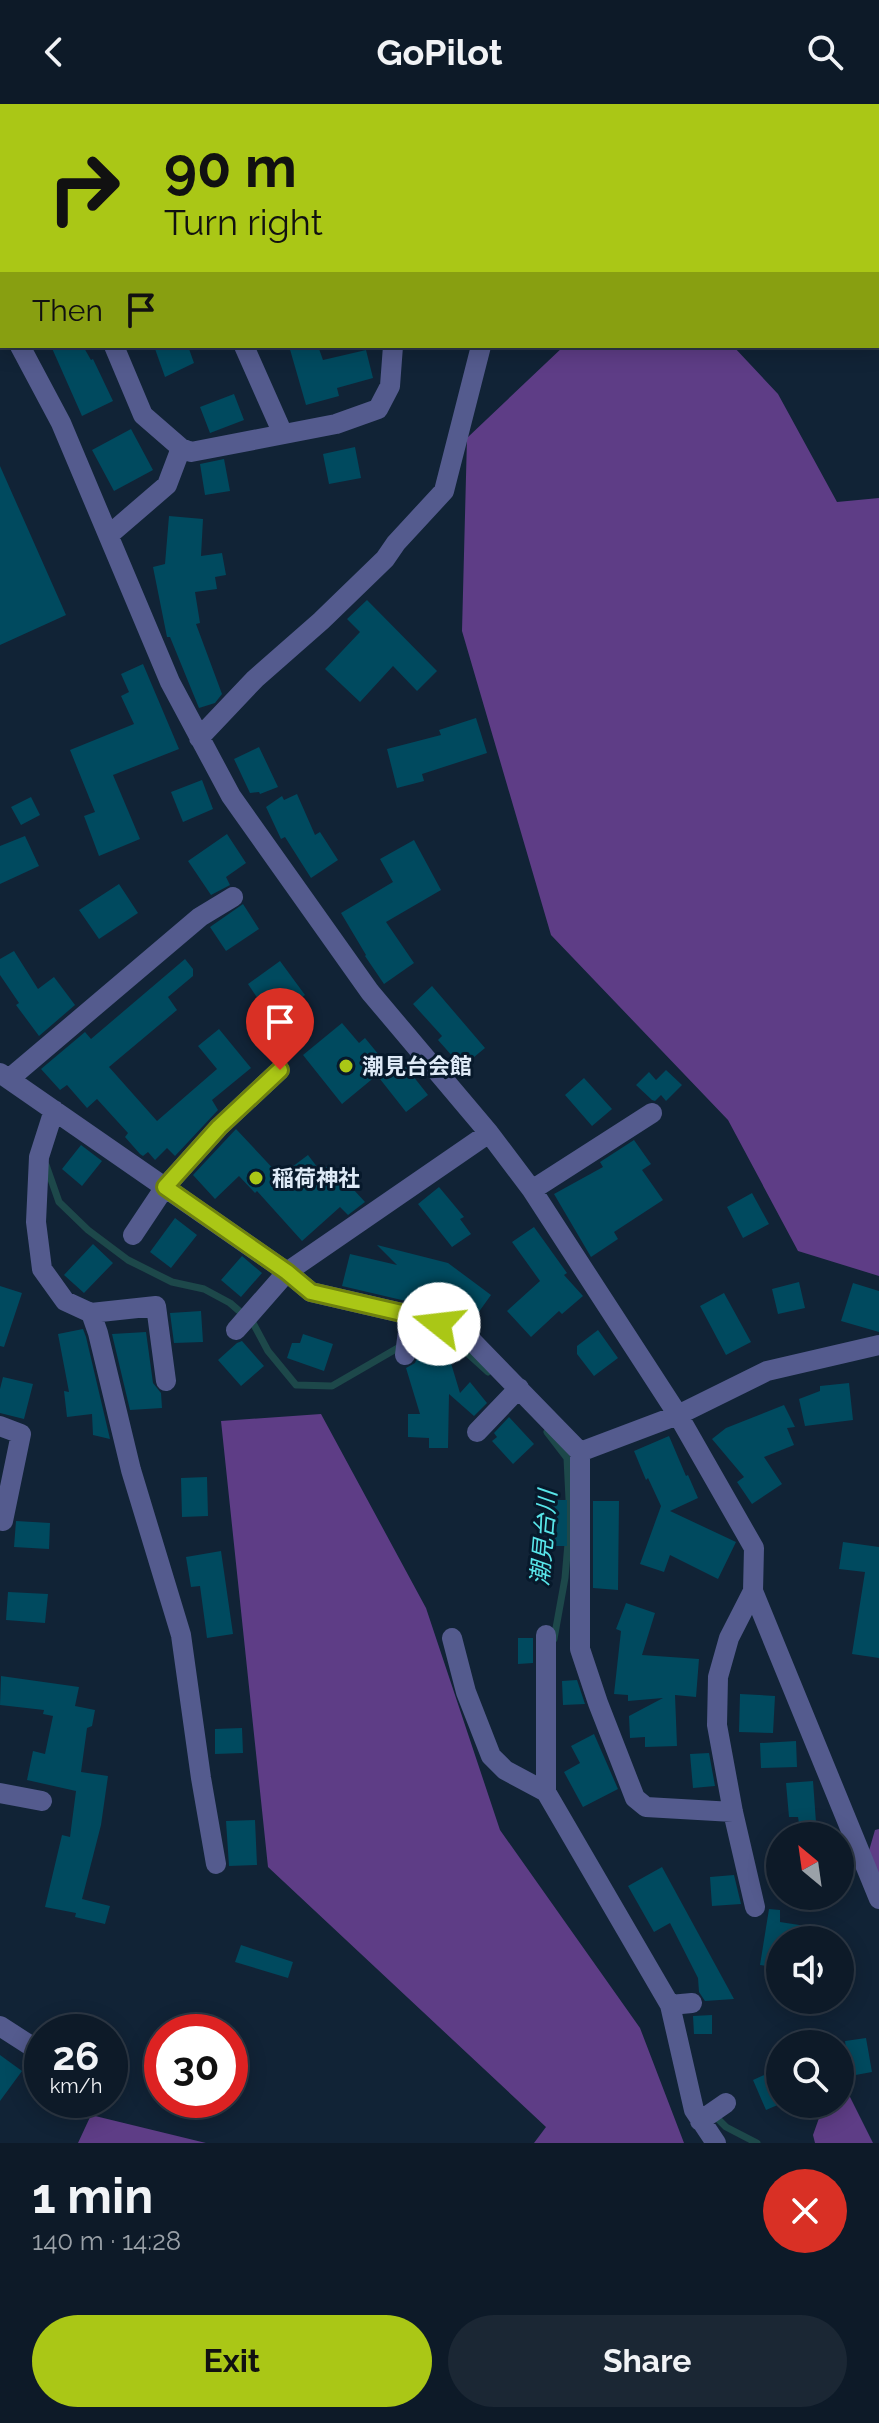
<!DOCTYPE html>
<meta charset="utf-8">
<style>
body{margin:0;font-family:Raleway,"Noto Sans JP",sans-serif;background:#1b2734;color:#f1f3f6;height:100vh;display:flex;flex-direction:column;font-size:30px;white-space:nowrap}
*{box-sizing:border-box;margin:0}
p{font-size:26px;color:#9aa1a8}
.icon{flex:none;width:44px;height:44px;fill:none;stroke:currentColor;stroke-width:2;stroke-linecap:round;stroke-linejoin:round}
.map{position:relative;height:2039px;overflow:hidden}
.sheet{display:flex;flex-direction:column;background:#0d1a28;flex:1}
.sheet>*{flex:none}
.guide{position:absolute;left:0px;top:0px;width:880px;height:244px;box-shadow:0 4px 20px #0003,0 0 0 2px #2d3845;background:#aac716;color:#111;overflow:hidden}
.needle{width:52px;rotate:331deg}
.buttons{position:absolute;left:766px;top:1718px;display:grid;gap:16px}
.buttons a{display:grid;place-items:center;width:88px;height:88px;border-radius:50%;background:#0d1a28;box-shadow:0 4px 20px #0003,0 0 0 2px #2d3845;font-size:40px}
.speed{position:absolute;left:24px;top:1910px;display:flex;gap:16px;font-size:40px;font-weight:700;text-align:center}
.speed>*{display:grid;place-content:center;width:104px;height:104px;border-radius:50%;background:#0d1a28;box-shadow:0 4px 20px #0003,0 0 0 2px #2d3845;line-height:1}
.speed small{font-size:20px;font-weight:400}
.speed .limit{border:12px solid #d22;background:#fff;color:#111}
.pin{position:absolute;display:grid;place-items:center;width:68px;height:68px;color:#fff;margin:-82px -34px;border-radius:50% 50% 50% 0;rotate:-45deg;box-shadow:0 0 8px #0007}
.pin .icon{rotate:45deg}
.me{position:absolute;width:88px;margin:-44px;rotate:286deg;stroke-linejoin:round;filter:drop-shadow(0 0 6px #0008)}
.turn{display:flex;align-items:center;gap:28px;height:168px;padding:0 32px;font-size:36px}
.turn .icon{width:104px;height:104px;stroke-width:2.5}
.turn b{display:block;font-size:56px;line-height:68px}
.then{display:flex;align-items:center;height:76px;padding:0 32px;background:#0003;gap:16px;font-size:30px}
.round{display:grid;place-items:center;flex:none;width:84px;height:84px;border-radius:42px;background:#1b2734}
.headline{display:flex;align-items:center;justify-content:space-between;height:136px;padding:0 32px}
h1{font-size:48px;font-weight:700;line-height:60px}
.cta{display:flex;gap:16px;margin-top:auto;padding:16px 32px}
.cta a{flex:1;height:92px;border-radius:48px;background:#aac716;color:#111;font-size:32px;font-weight:700;line-height:92px;text-align:center}
.cta a+a{background:#1b2734;color:#f1f3f6}
header{display:flex;justify-content:space-between;align-items:center;height:104px;padding:0 32px;background:#0d1a28;font-size:36px;font-weight:700}
.map>svg:first-child{display:block}
.forest{fill:#5e3d86}
.lines{fill:none;stroke-linecap:round;stroke-linejoin:round}
.stream{stroke:#1d484a;stroke-width:7}
.building{fill:#004a5f}
.street{stroke:#545b8e;stroke-width:20}
.route-casing{stroke:#6e810e;stroke-width:20}
.route{stroke:#aac716;stroke-width:14}
.poi-dot{fill:#aac716;stroke:#07192b;stroke-width:3}
.labels{text-anchor:middle;stroke-width:6;stroke-linejoin:round;paint-order:stroke}
.poi-label{font-size:22px;font-weight:bold;fill:#deeaf7;stroke:#07192b;text-anchor:start}
.water-label{font-size:24px;font-style:italic;fill:#58e5e9;stroke:#07192b}
</style>
<header><svg class="icon" aria-label="back" viewBox="0 0 24 24"><path d="M15 5l-7 7 7 7"/></svg>GoPilot<svg class="icon" aria-label="search" viewBox="0 0 24 24"><circle cx="10" cy="10" r="6"/><path d="M15 15l6 6"/></svg></header>
<div class="map">
<svg width="879" height="2039" viewBox="0 0 879 2039">
<rect width="100%" height="100%" fill="#112336"/>
<path class="forest" d="M0 0H433L436 2H2V165H0Z
M564 242H733L778 290 837 398 879 394V1172L798 1147 728 1016 551 831 462 527 467 334Z
M321 1310 426 1504 500 1726 640 1924 684 2039H534L546 2023 268 1763 221 1317Z
M879 1725V1797L864 1764 875 1726Z
M840 1973 873 2039H815L813 2031 824 2000H840Z
M91 2011 206 2039H78Z"/>
<g class="lines">
<path class="stream" d="M46 1061 59 1098 88 1126 128 1156 172 1178 204 1185 230 1199 253 1219 268 1247 296 1281 332 1282 415 1234 434 1227
M456 1239 488 1268
M547 1328 567 1354 570 1416 565 1474 554 1535
M713 2010 726 2023 757 2039"/>
</g>
<path class="building" d="M51 242H83L91 256 93 255 113 297 82 312Z
M154 242H188L194 259 165 273Z
M289 242H318L323 256 366 246 373 274 337 284 339 292 306 301Z
M234 290 244 316 210 329 200 303Z
M131 325 153 366 114 387 92 346Z
M355 343 361 374 329 380 323 350Z
M224 355 230 387 205 391 200 360Z
M0 362 66 511 0 541Z
M169 412 203 415 201 452 222 449 226 471 215 473 217 485 195 488 200 519 196 520 222 590 215 599 199 604 170 533H167L153 463 165 460Z
M367 496 437 567 417 587 393 562 360 598 325 565 360 528 347 515Z
M143 560 179 645 113 671 140 735 99 752 84 712 95 708 70 646 134 620 121 592 129 588 121 570Z
M476 614 487 649 422 670 424 677 397 684 387 645 441 631 439 626Z
M259 643 278 683 260 690 259 688 250 689 234 655Z
M202 676 213 705 183 718 171 688Z
M297 690 315 731 320 728 338 756 311 774 285 733 281 735 266 703 282 692 284 696Z
M31 693 40 711 21 721 11 703Z
M227 730 246 759 226 773 230 781 211 791 188 757Z
M25 732 39 762 0 780V742Z
M414 736 441 786 386 818 414 859 384 880 365 852 366 851 341 809 393 778 380 755Z
M119 780 138 809 99 835 79 806Z
M243 800 259 825 226 847 210 823Z
M14 847 38 885 54 873 75 901 39 932 16 901 19 899 0 871V855Z
M185 855 193 865V872L168 893 177 906 109 963 157 1017 217 965 198 942 219 925 251 964 212 996 218 1006 175 1052 167 1044 155 1056 148 1048 143 1052 140 1050 125 1033 128 1029 97 995 87 1004 67 981 60 986 41 965 85 928 91 935Z
M280 857 305 891 272 916 248 880Z
M432 882 485 944 462 963 438 936 442 932 413 900Z
M342 919 359 939 365 934 388 962 342 1000 303 951Z
M402 958 428 991 406 1008 380 975Z
M666 966 682 981 666 997 661 991 655 997 652 996 636 981 649 968 656 976Z
M584 974 612 1005 592 1022 565 991Z
M236 1025 280 1072 308 1051 321 1068 330 1060 365 1098 348 1111 340 1103 302 1137 257 1087 255 1089 239 1072 215 1095 193 1071Z
M634 1036 651 1060 642 1066 663 1096 614 1128 618 1135 591 1153 554 1090 603 1063 600 1058Z
M81 1041 102 1057 82 1082 62 1065Z
M439 1083 464 1113 460 1115 471 1130 452 1143 418 1100Z
M752 1089 769 1120 743 1134 727 1103Z
M175 1114 197 1131 171 1164 150 1148Z
M534 1123 567 1169 564 1171 583 1192 562 1210 559 1207 531 1233 507 1207 540 1177 512 1138Z
M93 1140 113 1159 84 1189 64 1171Z
M377 1141 448 1159 491 1191 473 1216H465L426 1187 423 1201 342 1182 350 1150 397 1161Z
M242 1152 262 1169 241 1193 221 1176Z
M799 1178 805 1204 778 1210 772 1185Z
M853 1179 879 1187V1228L841 1217Z
M0 1182 22 1189 4 1243 0 1242Z
M724 1189 751 1238 726 1251 700 1202Z
M201 1207 203 1238 174 1239 170 1209Z
M83 1225 86 1233 110 1335 93 1331 92 1310 67 1313 64 1287 69 1288 58 1230Z
M598 1226 618 1254 594 1272 577 1250V1242Z
M146 1228 153 1279 161 1289 162 1304 130 1306 112 1230Z
M303 1230 333 1240 324 1267 287 1254 292 1239H300Z
M242 1237 264 1262 241 1282 218 1256 237 1239Z
M447 1246 460 1289 470 1278 487 1299 474 1312 449 1290 448 1344H429V1334L408 1333V1310H420L406 1264 415 1259 417 1254 424 1252 431 1256H439Z
M3 1273 33 1280 24 1315 0 1309V1285Z
M849 1279 853 1316 805 1322 799 1295 820 1287V1282Z
M784 1301 795 1323 787 1324 794 1341 764 1353 782 1380 752 1400 737 1378 744 1373 712 1335 726 1324Z
M509 1313 534 1340 513 1360 492 1337 497 1333 494 1329Z
M669 1332 686 1372 688 1371 698 1394 670 1407 736 1438 718 1475 670 1451 664 1468 640 1460 661 1402 648 1374 646 1376 634 1347Z
M207 1373 208 1412 182 1413 181 1374Z
M551 1396H567V1442H551Z
M593 1397H619L618 1486 593 1484Z
M16 1417 50 1419 49 1445 14 1443Z
M843 1438 879 1443V1554L852 1550 865 1468 839 1465Z
M221 1447 233 1530 207 1534 200 1482 191 1483 186 1453Z
M8 1488 48 1490 45 1519 6 1516Z
M626 1499 655 1509 642 1551 699 1555 696 1593 675 1591 677 1642 645 1643V1633L630 1634 629 1612 663 1594 628 1597V1591L614 1590 621 1527 616 1525Z
M518 1534H533V1559L518 1560Z
M1 1572 79 1583 75 1602 95 1606 92 1622 87 1624 81 1668 108 1672 101 1721 82 1795 110 1802 105 1820 75 1813 76 1809 45 1803 62 1731 70 1733 76 1687 27 1676 33 1647 45 1650 53 1612 43 1610 44 1606 0 1601Z
M577 1576 585 1600 563 1601 562 1577Z
M740 1590 775 1592 773 1629 739 1628Z
M242 1624 243 1649 215 1650V1625Z
M594 1630 618 1685 583 1703 564 1668 580 1659 571 1642Z
M796 1637 797 1663 761 1664 760 1639Z
M709 1649 715 1682 693 1684 690 1650Z
M813 1677 817 1732H801L798 1713H789L786 1679Z
M255 1716 257 1761 229 1762 226 1717Z
M662 1763 734 1895 705 1897 699 1888 698 1874 670 1819 654 1828 628 1782Z
M734 1771 741 1800 712 1802 710 1773Z
M769 1805 780 1806V1818L825 1825 824 1836H780V1864L760 1861Z
M241 1841 293 1858 288 1874 235 1858Z
M712 1911V1930H694L693 1912Z
M866 1934 872 1968 850 1972 845 1937Z
M0 1951 22 1967 0 1997Z
M780 1964V2000L766 2006 753 1976Z"/>
<g class="lines">
<path class="street" d="M679 0 680 2
M581 2 582 0
M807 2V0
M878 150H879
M0 184H2
M0 204 2 207
M20 242 61 319 170 578 231 692 370 888 489 1029 532 1086 678 1311 754 1444 753 1487 879 1795
M114 242 143 311 181 344 191 348 336 320 378 305 390 282 393 242
M244 242 283 330
M109 431 167 381 181 344
M199 634 255 575 321 517 385 455 396 439 444 387 481 242
M0 969 287 1168 311 1188 432 1216 470 1235 580 1348V1545L598 1599 635 1694 646 1703 733 1708
M9 975 200 813 233 793
M54 1006 39 1053 36 1118 42 1165 65 1197 91 1209 98 1229 131 1366 181 1531 201 1674 216 1760
M532 1086 652 1009
M133 1131 165 1083 219 1023 280 966
M91 1209 156 1202 166 1277
M236 1226 287 1168 489 1029
M434 1244 439 1220
M405 1251 410 1211
M0 1322 21 1330 3 1417
M477 1328 519 1284
M580 1348 678 1311 767 1267 879 1241
M753 1487 729 1534 718 1573 717 1621 733 1708 755 1803
M546 1531V1688
M452 1534 466 1588 491 1652 505 1666 546 1688 670 1901 694 2006 716 2039
M0 1689 42 1697
M670 1901 692 1899
M0 1922 42 1949
M700 2017 726 1999"/>
</g>
<g class="lines">
<g class="route-casing">
<path id="route" d="M280 966 219 1023 165 1083 287 1168 311 1188 432 1216 439 1220"/>
</g>
<use href="#route" class="route"/>
</g>
<g class="poi-dot">
<circle cx="346" cy="962" r="8"/>
<circle cx="256" cy="1074" r="8"/>
</g>
<g class="labels">
<g class="poi-label">
<text x="362" y="970">潮見台会館</text>
<text x="272" y="1082">稲荷神社</text>
</g>
<g class="water-label">
<text transform="translate(544 1434) rotate(-85)" y="8">潮見台川</text>
</g>
</g>
</svg>
<div class="buttons">
<a><svg class="needle" viewBox="-14 -14 28 28"><path d="M0-13l5 13h-10z" fill="#e53935"/><path d="M0 13l5-13h-10z" fill="#9aa1a8"/></svg></a>
<a><svg class="icon" aria-label="sound" viewBox="0 0 24 24"><path d="M4 9h4l5-4v14l-5-4H4zM17 9q2 3 0 6"/></svg></a>
<a><svg class="icon" aria-label="search" viewBox="0 0 24 24"><circle cx="10" cy="10" r="6"/><path d="M15 15l6 6"/></svg></a>
</div>
<div class="speed"><div>26<small>km/h</small></div><div class="limit">30</div></div>
<div class="pin" style="left:280px;top:966px;background:#d93025"><svg class="icon" aria-label="arrive" viewBox="0 0 24 24"><path d="M6 21V4h12l-3 4 3 4H6"/></svg></div>
<svg class="me" style="left:439px;top:1220px" viewBox="-20 -20 40 40"><circle r="19" fill="#fff"/><path d="M0-13L10 11 0 6-10 11z" fill="#aac716"/></svg>
<div class="guide">
<div class="turn"><svg class="icon" aria-label="right" viewBox="0 0 24 24"><path d="M7 20v-9h11M14 6l5 5-5 5"/></svg><div><b>90 m</b>Turn right</div></div>
<div class="then">Then<svg class="icon" aria-label="arrive" viewBox="0 0 24 24"><path d="M6 21V4h12l-3 4 3 4H6"/></svg></div>
</div>
</div>
<section class="sheet">
<div class="headline"><div><h1>1 min</h1><p>140 m · 14:28</p></div><a class="round" style="background:#d93025;color:#fff"><svg class="icon" aria-label="close" viewBox="0 0 24 24"><path d="M6 6l12 12M18 6L6 18"/></svg></a></div>
<div class="cta"><a>Exit</a><a>Share</a></div>
</section>
